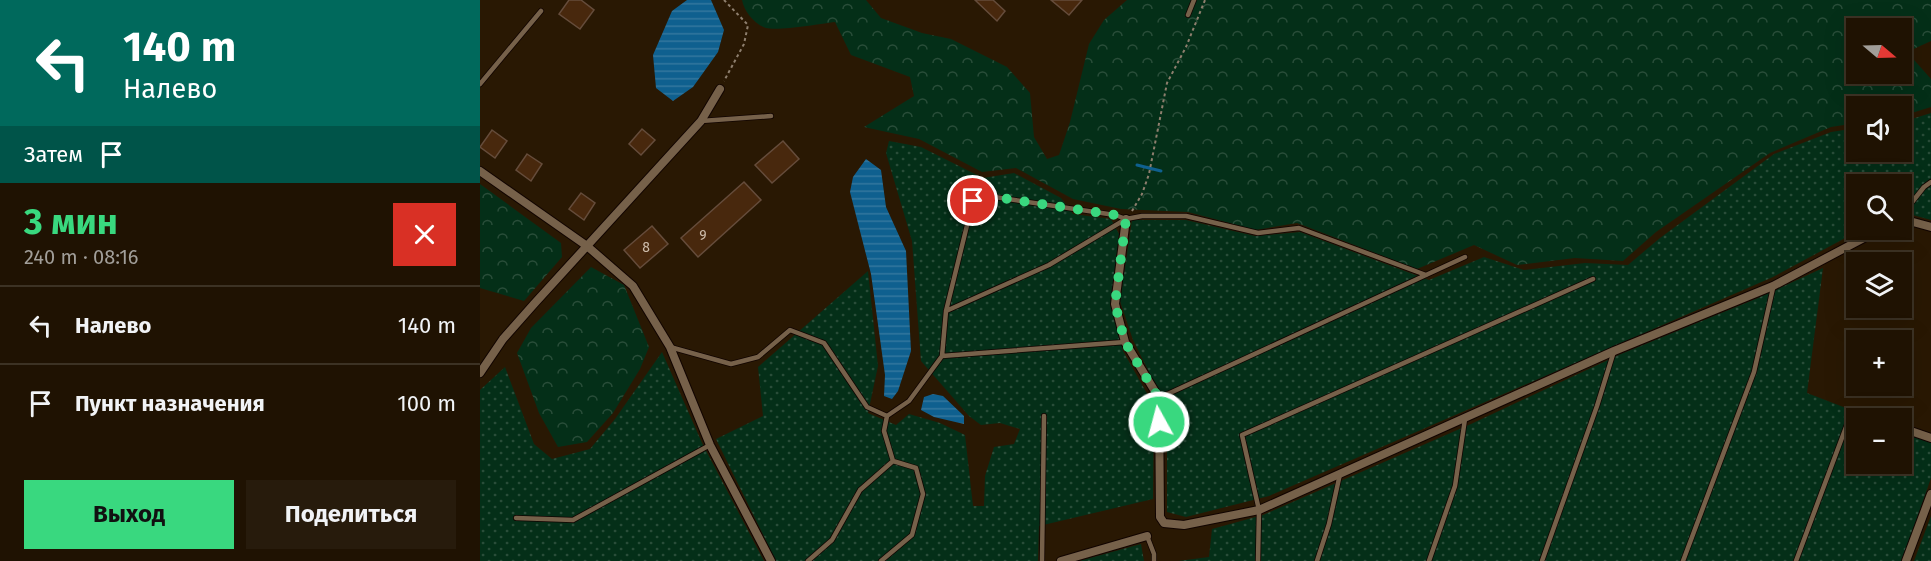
<!DOCTYPE html>
<html lang="ru">
<meta charset="utf-8">
<style>
body{margin:0;font-family:"Fira Sans",sans-serif;background:#271b0c;color:#f1f3f6;height:100vh;display:flex;flex-direction:column;font-size:22px;white-space:nowrap}
*{box-sizing:border-box;margin:0}
p{font-size:20px;color:#a19e99}
.icon{flex:none;width:33px;height:33px;fill:none;stroke:currentColor;stroke-width:2;stroke-linecap:round;stroke-linejoin:round}
.map{position:relative;flex:1;overflow:hidden}
.sheet{display:flex;flex-direction:column;background:#1f1202;width:480px}
.sheet>*{flex:none}
.banner{background:#00695c;color:#fff;overflow:hidden}
.needle{width:39px;rotate:109deg}
.controls{position:absolute;left:1366px;top:18px;display:grid;gap:12px}
.controls a{display:grid;place-items:center;width:66px;height:66px;border-radius:0px;background:#1f1202;box-shadow:0 6px 24px #0002,0 0 0 2px #3c3224;font-size:30px}
.pin{position:absolute;display:grid;place-items:center;width:51px;height:51px;color:#fff;margin:-26px;border:3px solid #fff;border-radius:50%;box-shadow:0 2px 6px #0007}
.me{position:absolute;width:66px;margin:-33px;rotate:353deg;stroke-linejoin:round;filter:drop-shadow(0 0 4px #0008)}
.turn{display:flex;align-items:center;gap:21px;height:126px;padding:0 24px;font-size:27px}
.turn .icon{width:78px;height:78px;stroke-width:2.5}
.turn b{display:block;font-size:42px;line-height:51px}
.then{display:flex;align-items:center;height:57px;padding:0 24px;background:#0003;gap:12px;font-size:22px}
.round{display:grid;place-items:center;flex:none;width:63px;height:63px;border-radius:0px;background:#271b0c}
.headline{display:flex;align-items:center;justify-content:space-between;height:102px;padding:0 24px}
h1{font-size:36px;font-weight:700;line-height:45px;color:#39d87f}
.action{display:flex;gap:12px;margin-top:auto;padding:12px 24px}
.action a{flex:1;height:69px;border-radius:0px;background:#39d87f;color:#111;font-size:24px;font-weight:700;line-height:69px;text-align:center}
.action a+a{background:#271b0c;color:#f1f3f6}
ul{padding:0;list-style:none}
li{display:flex;align-items:center;gap:18px;height:78px;padding:0 24px;border-top:2px solid #3c3224}
li div{flex:1}
li b{display:block;font-size:22px}
li em{font-style:normal}
main{display:flex;flex:1;min-height:0}
.map>svg:first-child{display:block}
.forest{fill:url(#forest-crowns);fill-rule:evenodd}
.park{fill:url(#park-dots)}
.water{fill:url(#water-rules)}
.lines{fill:none;stroke-linecap:round;stroke-linejoin:round}
.stream{stroke:#0f608f;stroke-width:3}
.building{fill:#48280d;stroke:#654c3b;stroke-width:1.5}
.service-casing{stroke:#110400;stroke-width:6}
.minor-casing{stroke:#110400;stroke-width:10}
.path{stroke:#8e7f6e;stroke-width:2;stroke-dasharray:3 3;stroke-linecap:butt}
.service{stroke:#76614a;stroke-width:4.5}
.minor{stroke:#76614a;stroke-width:8}
.route{stroke:#39d87f;stroke-width:10;stroke-dasharray:0 18}
.labels{text-anchor:middle;stroke-width:6;stroke-linejoin:round;paint-order:stroke}
.number-label{font-size:14px;fill:#cba}
</style>
<main>
<section class="sheet">
<div class="banner">
<div class="turn"><svg class="icon" aria-label="left" viewBox="0 0 24 24"><path d="M17 20v-9H6M10 6l-5 5 5 5"/></svg><div><b>140 m</b>Налево</div></div>
<div class="then">Затем<svg class="icon" aria-label="arrive" viewBox="0 0 24 24"><path d="M6 21V4h12l-3 4 3 4H6"/></svg></div>
</div>
<div class="headline"><div><h1>3 мин</h1><p>240 m · 08:16</p></div><a class="round" style="background:#d93025;color:#fff"><svg class="icon" aria-label="close" viewBox="0 0 24 24"><path d="M6 6l12 12M18 6L6 18"/></svg></a></div>
<ul>
<li><svg class="icon" aria-label="left" viewBox="0 0 24 24"><path d="M17 20v-9H6M10 6l-5 5 5 5"/></svg><div><b>Налево</b></div><em>140 m</em></li>
<li><svg class="icon" aria-label="arrive" viewBox="0 0 24 24"><path d="M6 21V4h12l-3 4 3 4H6"/></svg><div><b>Пункт назначения</b></div><em>100 m</em></li>
</ul>
<div class="action"><a>Выход</a><a>Поделиться</a></div>
</section>
<div class="map">
<svg width="1451" height="561" viewBox="0 0 1451 561">
<defs>
<pattern id="forest-crowns" width="20" height="18" patternUnits="userSpaceOnUse" patternTransform="scale(1.5)"><rect width="20" height="18" fill="#042f18"/><path d="M2 6a3 3 0 1 1 6 0M12 15a3 3 0 1 1 6 0" fill="none" stroke="#294d39"/></pattern>
<pattern id="park-dots" width="8" height="8" patternUnits="userSpaceOnUse" patternTransform="scale(1.5)"><rect width="8" height="8" fill="#042f18"/><path d="M2 2h.1M6 6h.1" fill="none" stroke="#294d39" stroke-width="1.8" stroke-linecap="round"/></pattern>
<pattern id="water-rules" width="6" height="5" patternUnits="userSpaceOnUse" patternTransform="scale(1.5)"><rect width="6" height="5" fill="#0f608f"/><path d="M0 2.5h6" fill="none" stroke="#33779e"/></pattern>
</defs>
<rect width="100%" height="100%" fill="#291803"/>
<path class="forest" d="M262 0H386L401 18 442 33 471 39 527 67 550 93 554 137 567 159 579 155 590 122 609 44 624 20 647 0H1451V41L1427 52 1451 79V107L1422 116V106H1377V123L1351 127 1290 153 1176 232 1143 261 1095 258 1037 265 994 245 937 269 817 223 776 230 708 212 641 209 593 199 536 168 502 172 439 139 384 127 434 96 430 77 371 55 355 22C340 24 299 31 286 28 274 24 264 11 262 0ZM1377 28H1422V74H1377Z
M0 184 81 243 82 257 44 301 0 288Z
M111 267 144 285 169 347 160 369 133 413 107 442 78 447 59 413 37 353 51 328Z"/>
<path class="park" d="M1451 113V220L1422 212V184H1377V230H1380L1293 277 789 496 706 517 687 512V408L653 340 640 301 652 220H706L775 236 820 232 949 280 1004 257 1044 270 1105 263 1148 265 1180 238 1294 154 1351 132 1377 128V152H1422V122Z
M409 141 441 147 503 178 534 173 581 198 593 214 631 219 639 234 632 303 643 351 674 406 673 499 559 526 558 561H296L236 439 283 416 278 367 388 271 398 366 388 413 416 425 429 414 460 423 485 435 493 506H504L505 476 514 447 534 444 540 429 520 423 501 425 489 416 441 361 432 241 406 153Z
M1343 268 1327 393 1392 418H1377V464H1422V430L1451 442V478L1422 561H698L729 557 732 529 783 515 991 424 1141 354 1278 298Z
M182 352 222 443 284 561H0V390L25 367 54 444 72 459 110 449 135 419Z
M1451 516V561H1434Z
M661 544 664 561H599Z"/>
<path class="water" d="M207 0H231L244 30 238 52 213 87 193 101 176 88 173 55 192 11Z
M386 159 401 170 406 207 426 251 431 351 418 391 412 399 404 396 405 375 391 274 370 192 373 177Z
M453 394 463 396 484 416V424L454 417 441 410 444 397Z"/>
<g class="lines">
<path class="stream" d="M657 165 681 171"/>
</g>
<path class="building" d="M89 0H101L114 10 100 29 79 14Z
M495 0H513L525 11 517 21Z
M571 0H602L589 15Z
M162 129 175 140 161 155 149 144Z
M12 130 27 141 15 158 0 147Z
M303 141 319 159 292 183 275 165Z
M47 154 62 164 51 181 36 170Z
M264 182 281 200 218 257 201 238Z
M101 193 115 203 104 220 89 209Z
M172 226 188 244 160 268 144 250Z"/>
<g class="lines">
<g class="service-casing">
<path id="service" d="M708 15 714 0
M0 84 61 11
M221 121 291 116
M1422 215 1444 187 1451 182
M466 311 569 265 646 219 662 216H706L778 233 819 228 946 275
M190 347 251 364 278 357 310 330 344 343 387 407 407 416
M462 356 645 342
M679 398 985 257
M36 518 93 520 230 445
M667 536 674 554V561
M328 561 352 540 380 490 413 461 404 431 407 416 429 401 462 356 466 311 493 201 501 195 635 215 646 219
M401 561 432 535 443 494 436 468 413 461
M562 561 564 416
M778 561 779 510 762 435 1113 279
M837 561 849 524 860 474
M949 561 975 486 985 419
M1062 561 1117 406 1134 351
M1203 561 1274 372 1293 288
M1316 561 1372 411"/>
</g>
<g class="minor-casing">
<path id="minor" d="M0 171 107 246 153 286 190 347 230 445 291 561
M646 219 635 304 645 342 679 398 680 517 684 523 704 525 779 510 1134 351 1293 286 1399 230
M1422 219 1451 227
M0 373 23 339 54 304 221 121 240 89
M1372 411 1395 418
M1422 428 1451 438
M581 561 667 536
M1426 561 1451 494"/>
</g>
<path class="path" d="M244 0 268 25 264 44 244 81
M652 211 662 194 669 174 687 83 706 47 725 0"/>
<use href="#service" class="service"/>
<use href="#minor" class="minor"/>
</g>
<g class="lines">
<path class="route" d="M493 201 501 195 635 215 646 219 635 304 645 342 679 399V422"/>
</g>
<g class="labels">
<g class="number-label">
<text x="223" y="240">9</text>
<text x="166" y="252">8</text>
</g>
</g>
</svg>
<div class="controls">
<a><svg class="needle" viewBox="-14 -14 28 28"><path d="M0-13l5 13h-10z" fill="#e53935"/><path d="M0 13l5-13h-10z" fill="#a19e99"/></svg></a>
<a><svg class="icon" aria-label="sound" viewBox="0 0 24 24"><path d="M4 9h4l5-4v14l-5-4H4zM17 9q2 3 0 6"/></svg></a>
<a><svg class="icon" aria-label="search" viewBox="0 0 24 24"><circle cx="10" cy="10" r="6"/><path d="M15 15l6 6"/></svg></a>
<a><svg class="icon" aria-label="layers" viewBox="0 0 24 24"><path d="M12 4l9 5-9 5-9-5zM3 14l9 5 9-5"/></svg></a>
<a>+</a>
<a>−</a>
</div>
<div class="pin" style="left:493px;top:201px;background:#d93025"><svg class="icon" aria-label="arrive" viewBox="0 0 24 24"><path d="M6 21V4h12l-3 4 3 4H6"/></svg></div>
<svg class="me" style="left:679px;top:422px" viewBox="-20 -20 40 40"><circle r="17" fill="#39d87f" stroke="#fff" stroke-width="3"/><path d="M0-11L8 9 0 5-8 9z" fill="#fff"/></svg>
</div>
</main>
